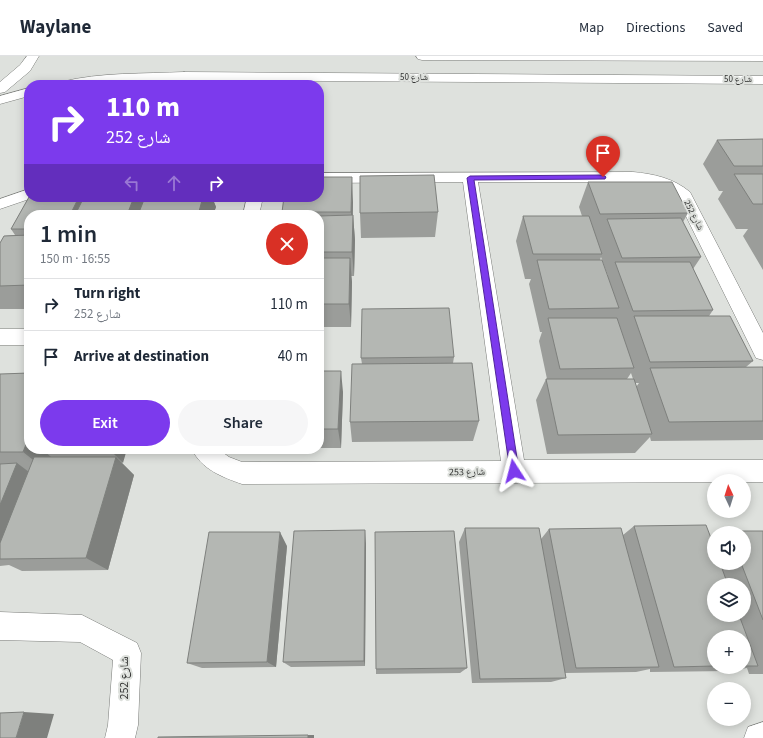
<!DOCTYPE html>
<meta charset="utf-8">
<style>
body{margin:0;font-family:"Source Sans 3","Noto Naskh Arabic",sans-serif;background:#f6f6f7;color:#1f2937;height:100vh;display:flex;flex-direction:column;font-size:15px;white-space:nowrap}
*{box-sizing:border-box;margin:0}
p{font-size:13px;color:#747a83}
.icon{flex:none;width:22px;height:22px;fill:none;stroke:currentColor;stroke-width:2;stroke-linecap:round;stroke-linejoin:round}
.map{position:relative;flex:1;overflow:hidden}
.side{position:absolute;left:24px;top:154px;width:300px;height:244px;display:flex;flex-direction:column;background:#fff;border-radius:16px;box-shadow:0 2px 10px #0003}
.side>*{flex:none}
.guide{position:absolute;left:24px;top:24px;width:300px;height:122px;border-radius:16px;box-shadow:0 2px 10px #0003;background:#7c3aed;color:#fff;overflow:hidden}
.needle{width:26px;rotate:356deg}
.controls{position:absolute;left:707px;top:418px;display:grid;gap:8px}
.controls a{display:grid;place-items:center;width:44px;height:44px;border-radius:50%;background:#fff;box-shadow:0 2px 10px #0003;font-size:20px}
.pin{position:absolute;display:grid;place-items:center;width:34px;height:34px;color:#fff;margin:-41px -17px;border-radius:50% 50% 50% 0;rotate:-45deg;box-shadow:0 0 4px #0007}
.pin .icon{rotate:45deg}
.me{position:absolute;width:44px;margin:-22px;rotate:351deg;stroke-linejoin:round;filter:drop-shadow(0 0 3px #0008)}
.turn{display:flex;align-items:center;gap:14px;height:84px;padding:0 16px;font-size:18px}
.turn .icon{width:52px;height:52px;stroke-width:2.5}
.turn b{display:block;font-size:28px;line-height:34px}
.lanes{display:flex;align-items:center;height:38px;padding:0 16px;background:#0003;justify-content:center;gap:20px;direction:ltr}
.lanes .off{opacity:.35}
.round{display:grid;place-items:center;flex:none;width:42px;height:42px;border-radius:21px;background:#f6f6f7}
.head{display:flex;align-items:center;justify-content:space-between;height:68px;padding:0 16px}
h1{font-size:24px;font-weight:600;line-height:30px}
.button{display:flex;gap:8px;margin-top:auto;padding:8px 16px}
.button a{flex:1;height:46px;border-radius:24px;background:#7c3aed;color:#fff;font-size:16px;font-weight:600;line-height:46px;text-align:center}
.button a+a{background:#f6f6f7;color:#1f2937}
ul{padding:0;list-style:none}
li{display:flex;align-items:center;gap:12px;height:52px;padding:0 16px;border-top:1px solid #e0e1e3}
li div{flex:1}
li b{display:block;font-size:15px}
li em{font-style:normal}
header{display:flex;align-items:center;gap:24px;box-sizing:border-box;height:56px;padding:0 20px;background:#fff;border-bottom:1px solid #e0e1e3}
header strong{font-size:19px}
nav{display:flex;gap:22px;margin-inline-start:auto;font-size:14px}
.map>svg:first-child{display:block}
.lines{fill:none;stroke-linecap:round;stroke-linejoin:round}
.street-casing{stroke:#7a7c79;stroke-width:1}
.secondary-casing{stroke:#7a7c79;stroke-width:1}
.street{fill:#fff;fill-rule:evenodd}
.secondary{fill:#fff;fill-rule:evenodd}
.wall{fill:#9b9d9a;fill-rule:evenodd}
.shaded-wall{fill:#7e807d}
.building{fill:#b4b7b3;stroke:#7e807d}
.route{fill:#7c3aed;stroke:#51269a}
.labels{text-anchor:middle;stroke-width:4;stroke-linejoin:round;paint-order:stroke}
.far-street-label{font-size:9px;fill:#323332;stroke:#dee1dd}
.street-label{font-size:10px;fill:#323332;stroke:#dee1dd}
.near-street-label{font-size:12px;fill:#323332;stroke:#dee1dd}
</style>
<header>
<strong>Waylane</strong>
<nav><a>Map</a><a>Directions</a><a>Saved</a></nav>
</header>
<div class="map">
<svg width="763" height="682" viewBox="0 0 763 682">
<rect width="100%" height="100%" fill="#dee1dd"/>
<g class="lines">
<g class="street-casing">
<path id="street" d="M633 116C654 118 673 122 690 136L763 277V304L756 302 677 142C664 130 650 127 633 126H478L524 404H763V426L242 428C222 421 201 413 192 393H218L229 401 242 406 501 405 463 126 319 127V117Z
M29 133V141H35L0 153V143Z
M247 141H263L259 159H243Z
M0 273H29V289H0Z
M0 556 82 559 137 587 141 597 138 669 135 682H105L108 669 113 604 80 586 0 584Z
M763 666V682H744L748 671Z"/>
</g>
<g class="secondary-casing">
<path id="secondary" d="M27 0H39L30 15 5 36 0 37V26L20 9Z
M416 0H763V5L422 4 418 3Z
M184 16 763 20V28L184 24 92 29H59L61 26C101 16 144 18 184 16Z
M29 32V40L0 48V40Z"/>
</g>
<use href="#street" class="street"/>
<use href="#secondary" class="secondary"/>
</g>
<path class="wall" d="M763 83V214L743 180 748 173H736L718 143 723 135H719L703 108 717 84Z
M588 126 688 157 683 166 701 201 693 213 713 254 709 260 753 305 746 311H763V384L651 385 650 381 635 397 547 398 536 344 546 323H547L539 285 542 276H540L529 228 531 223H525L516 185 523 160H582L579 151ZM601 201 608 220V221L600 204ZM631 317 633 323H627ZM635 327H639L636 331Z
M29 141H144V143L145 141H212L216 151 213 159H29V253H0V187L4 180 15 179 11 173Z
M353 146V159L355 184 354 220H351L352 226 351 271H319V159H283L282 156Z
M438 156 435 181 361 182 360 157Z
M454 301 453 307 479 365 473 385 352 386 350 366 362 308 361 302Z
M319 315 343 336 341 392H319Z
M0 318 29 393H127L122 407 134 419 108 514 22 515 9 509 0 510Z
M634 470 712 485 714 484V507H744V477H726L729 475H763V618H749L747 612 728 615 650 616V613L636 616 565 617 566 622 551 626 472 627 459 486 465 472 541 483 549 473 623 479ZM714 529H744V559H714ZM714 581H744V611H714Z
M366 488 365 610 291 611 283 606Z
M287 490 276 611 202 612 187 607Z
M467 612 460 617 376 618V613Z"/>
<path class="shaded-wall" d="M352 121 353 146 352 180 351 156Z
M79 141H91L96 159H70Z
M134 141H144L150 154 148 159H127Z
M203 141H212L216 151 213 159H198Z
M353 159 355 184 354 220 352 196Z
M350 202 352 226 351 271 349 248Z
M341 315 343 336 341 392 338 373Z
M29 381V393H42L51 401 46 414 23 396Z
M109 393H127L123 407Z
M116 401 134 419 108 514 86 502Z
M17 407 41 425 0 503V449Z
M365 474 366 488 365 610 364 605Z
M280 476 287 490 276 611 267 606Z
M24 656 54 658 47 682H16Z
M308 679H314V682H308Z"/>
<path class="building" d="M763 83V110H734L717 84Z
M734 118H763V148H753Z
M434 119 438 156 360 157V120Z
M319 121H352L351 156H282L284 141H319Z
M588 126H672L688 157 600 158Z
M29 141H79L70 159H29V173H11Z
M84 141H134L127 159H75Z
M145 141H203L198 159H138Z
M353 159 352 196H319V160Z
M523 160H589L602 198H533Z
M681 162 701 201 622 202 607 163Z
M29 179V229L0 230V187L4 180Z
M319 202H350L349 248H319Z
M537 204H602L619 252 549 253Z
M615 206H690L713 254 633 255Z
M449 252 454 301 361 302 362 253Z
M634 260H730L753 305 650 306Z
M548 262H617L634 312 560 313Z
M472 307 479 365 350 366 352 308Z
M763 311V365L669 366 650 312Z
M319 315H341L338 373H319Z
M29 317V381L23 396H0V318Z
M546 323H634L652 378 558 379Z
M34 401H116L86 502 0 503V487Z
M17 407 0 449V408Z
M706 469 714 490V507H720L728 529H714V559H739L758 610H744V581H714V610L674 611 634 470Z
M465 472H539L566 622 480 623Z
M621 472 659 611 576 612 549 473Z
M365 474 364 605 283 606 294 475Z
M454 475 467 612 376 613 375 476Z
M729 475H763V564L741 507H744V477H730Z
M209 476H280L267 606 187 607Z
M24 656 16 682H0V657Z
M308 679V682H158V681Z"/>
<path class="route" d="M603 119 606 121 605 123 474 124 519 415 518 418 514 419 511 418 510 415 467 122 470 120Z"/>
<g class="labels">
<g class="far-street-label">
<text x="414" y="24">شارع 50</text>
<text x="738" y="26">شارع 50</text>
<text transform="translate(694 159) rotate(63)" y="3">شارع 252</text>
</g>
<g class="street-label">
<text transform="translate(467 415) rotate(-1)" y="4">شارع 253</text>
</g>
<g class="near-street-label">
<text transform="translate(124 622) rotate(-90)" y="4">شارع 252</text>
</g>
</g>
</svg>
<div class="controls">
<a><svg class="needle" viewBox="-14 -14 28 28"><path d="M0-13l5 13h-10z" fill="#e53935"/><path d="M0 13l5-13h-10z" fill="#747a83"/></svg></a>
<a><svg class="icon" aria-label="sound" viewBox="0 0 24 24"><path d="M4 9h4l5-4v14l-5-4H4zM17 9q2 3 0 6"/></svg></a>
<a><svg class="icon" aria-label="layers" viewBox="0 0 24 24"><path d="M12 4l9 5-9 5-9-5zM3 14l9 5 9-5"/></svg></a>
<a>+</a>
<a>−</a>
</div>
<div class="pin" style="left:603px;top:121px;background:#d93025"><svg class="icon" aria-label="arrive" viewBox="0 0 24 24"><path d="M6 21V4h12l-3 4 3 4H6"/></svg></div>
<svg class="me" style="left:514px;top:415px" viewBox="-20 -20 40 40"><path d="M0-17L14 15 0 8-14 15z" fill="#7c3aed" stroke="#fff" stroke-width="4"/></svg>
<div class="guide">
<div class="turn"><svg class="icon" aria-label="right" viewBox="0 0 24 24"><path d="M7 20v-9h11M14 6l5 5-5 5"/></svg><div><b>110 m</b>شارع 252</div></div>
<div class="lanes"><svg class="icon off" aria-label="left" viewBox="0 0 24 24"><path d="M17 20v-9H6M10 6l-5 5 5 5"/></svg><svg class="icon off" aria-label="ahead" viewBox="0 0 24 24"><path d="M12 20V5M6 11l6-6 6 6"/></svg><svg class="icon" aria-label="right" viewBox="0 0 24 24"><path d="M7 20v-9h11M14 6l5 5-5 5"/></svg></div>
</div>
<section class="side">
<div class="head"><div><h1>1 min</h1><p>150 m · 16:55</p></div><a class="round" style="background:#d93025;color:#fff"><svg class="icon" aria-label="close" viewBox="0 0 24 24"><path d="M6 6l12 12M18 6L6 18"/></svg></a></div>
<ul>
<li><svg class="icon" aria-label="right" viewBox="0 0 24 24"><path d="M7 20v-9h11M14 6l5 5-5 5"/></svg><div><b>Turn right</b><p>شارع 252</p></div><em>110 m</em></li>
<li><svg class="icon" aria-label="arrive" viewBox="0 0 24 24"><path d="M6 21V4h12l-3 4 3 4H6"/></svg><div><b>Arrive at destination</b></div><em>40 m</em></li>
</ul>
<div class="button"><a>Exit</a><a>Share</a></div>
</section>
</div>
